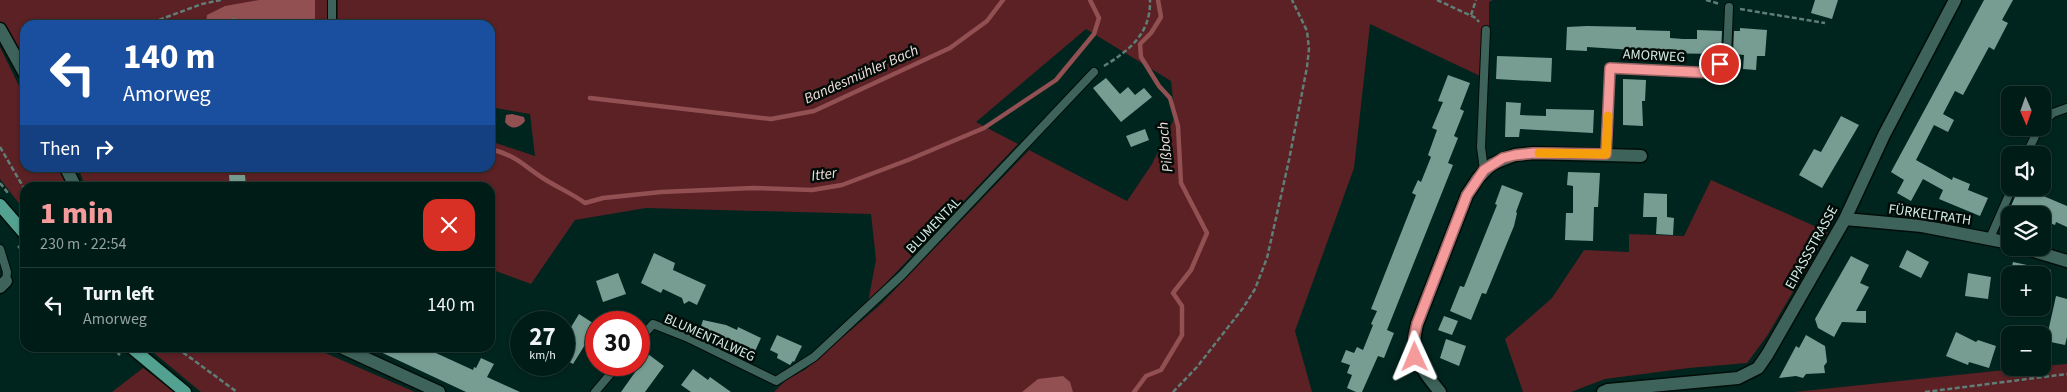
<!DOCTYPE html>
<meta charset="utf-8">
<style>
body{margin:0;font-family:"Source Sans 3",sans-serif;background:#0e2923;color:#f1f3f6;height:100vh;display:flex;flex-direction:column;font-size:19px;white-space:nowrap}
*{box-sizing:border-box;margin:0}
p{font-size:16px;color:#95a1a1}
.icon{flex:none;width:28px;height:28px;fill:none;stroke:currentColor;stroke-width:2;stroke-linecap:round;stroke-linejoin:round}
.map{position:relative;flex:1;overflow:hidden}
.panel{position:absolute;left:20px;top:182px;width:475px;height:170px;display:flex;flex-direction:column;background:#001c16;border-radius:15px;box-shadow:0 1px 4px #0004,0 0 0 1px #223a35}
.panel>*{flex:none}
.hud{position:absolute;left:20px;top:20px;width:475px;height:152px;border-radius:15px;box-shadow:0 1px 4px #0004,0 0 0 1px #223a35;background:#1a4fa0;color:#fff;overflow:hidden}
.needle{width:32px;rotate:178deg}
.fabs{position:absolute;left:2001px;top:86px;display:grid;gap:10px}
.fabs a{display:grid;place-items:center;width:50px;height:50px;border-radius:10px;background:#001c16;box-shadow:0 1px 4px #0004,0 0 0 1px #223a35;font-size:25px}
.speed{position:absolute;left:510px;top:311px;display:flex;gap:10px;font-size:25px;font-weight:700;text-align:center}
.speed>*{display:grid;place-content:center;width:65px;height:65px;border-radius:50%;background:#001c16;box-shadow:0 1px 4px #0004,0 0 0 1px #223a35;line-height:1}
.speed small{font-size:12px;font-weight:400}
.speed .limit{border:8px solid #d22;background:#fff;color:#111}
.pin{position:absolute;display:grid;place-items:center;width:42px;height:42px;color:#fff;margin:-21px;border:2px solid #fff;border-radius:50%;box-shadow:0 1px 5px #0007}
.me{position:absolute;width:55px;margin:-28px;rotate:359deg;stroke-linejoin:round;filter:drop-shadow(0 0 4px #0008)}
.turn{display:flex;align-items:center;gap:18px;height:105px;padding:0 20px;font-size:22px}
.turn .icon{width:65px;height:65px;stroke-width:2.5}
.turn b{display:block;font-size:35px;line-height:42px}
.then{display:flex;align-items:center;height:48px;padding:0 20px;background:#0003;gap:10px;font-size:19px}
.round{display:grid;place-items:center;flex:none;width:52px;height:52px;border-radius:15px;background:#0e2923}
.head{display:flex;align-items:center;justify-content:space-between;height:85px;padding:0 20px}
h1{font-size:30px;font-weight:800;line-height:38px;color:#f59b9c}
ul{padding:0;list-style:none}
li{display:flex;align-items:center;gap:15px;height:75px;padding:0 20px;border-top:1px solid #223a35}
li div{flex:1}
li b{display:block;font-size:19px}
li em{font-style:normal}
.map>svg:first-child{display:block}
.green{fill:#5b2125}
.water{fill:#925052}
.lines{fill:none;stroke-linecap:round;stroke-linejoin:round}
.stream{stroke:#925052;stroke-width:4.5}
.building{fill:#779d93}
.service-casing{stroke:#000d08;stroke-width:10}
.minor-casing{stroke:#000d08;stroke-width:15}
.tertiary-casing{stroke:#000d08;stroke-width:15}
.primary-casing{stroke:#000d08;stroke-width:15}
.path{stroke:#607e77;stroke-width:2.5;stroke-dasharray:5 2.5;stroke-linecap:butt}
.service{stroke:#3e635a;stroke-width:8}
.minor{stroke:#3e635a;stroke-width:12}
.tertiary{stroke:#3e635a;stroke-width:12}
.primary{stroke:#53a190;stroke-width:12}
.route-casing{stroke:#9f6565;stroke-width:12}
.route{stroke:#f59b9c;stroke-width:9}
.slow{stroke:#f59e0b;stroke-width:9}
.labels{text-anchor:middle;stroke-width:5;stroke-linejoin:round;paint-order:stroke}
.street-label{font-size:14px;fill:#d7ebe5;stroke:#010c08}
.water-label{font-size:15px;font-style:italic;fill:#f3dedd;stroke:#010c08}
</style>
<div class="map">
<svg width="2067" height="392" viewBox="0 0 2067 392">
<rect width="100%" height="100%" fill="#00251e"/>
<path class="green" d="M0 0H327V25H25V73L0 27Z
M338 0H1493L1489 2V77L1478 75 1370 24 1354 168 1295 331 1312 392H774L785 381 806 369 881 304 1029 150 1127 201 1152 164 1175 117 1171 81 1086 29 976 122 1018 144 868 302 876 260 871 214 646 208 575 220 531 284 490 269V188H86L78 168H490V141L535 156 530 114 490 107V25H338Z
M0 47 25 98V168H59L69 187 25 188V211L0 179Z
M1711 180 1828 232 1767 336 1747 363 1689 368 1605 379 1571 392H1523L1505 339 1552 298 1584 250 1629 252V234L1684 236Z
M148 348H314L415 392H201Z
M2067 364V392H1794L2024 368H2042L2043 366Z
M143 368 176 392H112Z"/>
<path class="water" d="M259 0H315V25H206L207 15 225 6Z
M512 114 524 117 525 121C519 129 511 130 505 122L506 115Z
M1063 376 1070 382 1073 392H1022L1038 379Z"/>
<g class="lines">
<path class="stream" d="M311 24 327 23
M590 98 771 119 814 111 950 48 987 21 1003 0
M490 149C520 156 527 170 551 183 563 190 574 195 585 203L603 198 661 192 753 188 812 190 842 185 908 160 984 128 1056 80 1094 34 1099 18 1090 0
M1134 392 1146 376 1161 370 1182 335V306L1173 293 1191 270 1207 233 1181 183 1178 126 1170 98 1159 86 1141 57 1140 44 1151 33 1161 17 1158 0"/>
</g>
<path class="building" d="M1815 0H1838L1832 19 1811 13Z
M1984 0H2013L2002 20 2008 23 1994 50 1989 47 1963 95 1955 91 1943 114 1954 120 1948 132 1934 125 1916 160 1952 180 1953 177 1970 184 1968 190 1988 198 1980 216 1939 199 1943 190 1923 179 1911 201 1897 193 1904 180 1891 172Z
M1587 26 1636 27V30L1670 31V38L1683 39H1697V30L1722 31 1721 54 1648 53V51L1587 47V51L1566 50 1567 27Z
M1740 28 1767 30 1765 56H1757L1756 70 1743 69 1744 55 1733 54 1734 31H1740Z
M1497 56 1552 58 1551 82 1496 79Z
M1448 75 1470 83 1460 109 1464 111 1454 136 1458 138 1448 163 1453 165 1387 330 1394 333 1384 358 1378 356 1362 392H1356L1347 388 1352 375 1347 373 1350 365 1341 362 1346 350 1354 353 1357 347 1363 350 1373 325 1371 324 1377 311 1371 309 1416 195 1412 193 1418 180 1421 182 1431 157 1428 155 1437 130 1432 128 1443 102 1438 101Z
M1106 78 1120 94 1128 87 1135 95 1144 88 1152 97 1121 122 1093 88Z
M1623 79 1646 80 1645 101H1642L1643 126 1623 125Z
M1506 102 1521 103 1520 115 1546 116V109L1594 110 1593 133 1520 129 1519 137H1505Z
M1841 116 1859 125 1822 188 1799 175 1814 149 1821 152Z
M1145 129 1149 140 1131 147 1126 136Z
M1568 172 1600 173 1598 207H1594L1593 241 1565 240 1566 213H1573V186L1567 185Z
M229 175H245L246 188H230Z
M1502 185 1523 193 1516 212 1517 213 1514 226 1486 294 1482 293 1471 320 1450 311 1460 286 1464 287 1497 205 1495 204Z
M2019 188H2045L2041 195 2067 206V227L2056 222 2055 225 2042 220V215H2007Z
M1644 193 1667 194V217L1674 218 1673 235 1656 234 1657 217H1643Z
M1907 250 1929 262 1921 278 1899 267Z
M654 253 675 263 673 270 706 285 697 305 689 301 684 304 682 298 663 289 661 293 641 283Z
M1851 256 1869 265 1860 283 1869 287 1856 311H1866V323L1842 322 1834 337 1818 328 1815 319Z
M2013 262 2051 270 2050 275H2010Z
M618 273 626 294 603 302 596 281Z
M1968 273 1991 277 1988 299 1965 296Z
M2056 296 2067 299V337L2065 345 2046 341Z
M579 314 596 325V346L588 340 573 364 564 359V346L568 339 565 337Z
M1444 316 1458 321 1452 335 1438 330Z
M703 320 726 325 737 330 738 327 761 338 752 358 718 343 720 339 699 333Z
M1956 332 1976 342 1978 340 1996 346 1989 368 1969 362 1968 365 1946 356Z
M777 335 802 346 794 362 793 361 790 365 777 358 778 354 770 350Z
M1806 335 1825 346 1827 362 1824 366 1825 373 1806 374 1803 378 1796 376 1779 378 1796 346 1799 348Z
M1446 339 1466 346 1459 366 1440 358Z
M372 348H425L473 370 474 367 476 368 481 358 494 364 487 377 520 392H466Z
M648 354 664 366 645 392H621Z
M693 369 708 380 710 377 731 392H691L681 385Z"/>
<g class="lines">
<g class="service-casing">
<path id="service" d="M332 0V25
M2042 123 2053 113 2067 108
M1606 155 1610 68 1714 73 1727 56 1729 7
M2026 155 2039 128
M1484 170 1481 147 1486 30
M1990 238 2012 188
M0 249 7 272 6 281
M639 340 653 324 686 337 776 381 814 357 902 275 1094 72
M595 392 618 365"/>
</g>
<g class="minor-casing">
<path id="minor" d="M0 29 25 74
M66 168 76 188
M1845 219 1922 226 2010 243
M2024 248 2067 261
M0 287 6 281
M1608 390 1738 378 1758 368 1767 355 1845 219 1884 135 1955 0
M1440 392C1421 368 1409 357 1417 324L1467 195 1478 178 1492 164 1515 155 1534 153 1641 156"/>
</g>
<g class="tertiary-casing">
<path id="tertiary" d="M343 348 439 392
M1603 392 1608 390 1609 392"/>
</g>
<g class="primary-casing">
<path id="primary" d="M0 205 25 234
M132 348 185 392"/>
</g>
<path class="path" d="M1437 0 1476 18 1479 22
M1706 0 1720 4
M1740 9 1825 23
M1471 15 1476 0
M145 25 202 4 221 0
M203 25 235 19
M1104 66C1130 50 1151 33 1150 0
M0 147 25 190
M0 183 8 193
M18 246 25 254
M112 348 120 355
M177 348 237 392
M1173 392 1197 367 1243 308 1255 289 1267 258 1289 160 1307 67 1309 49 1307 31 1292 0
M1925 392 2067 374"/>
<use href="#service" class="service"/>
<use href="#minor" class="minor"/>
<use href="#tertiary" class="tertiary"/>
<use href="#primary" class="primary"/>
</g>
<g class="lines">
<g class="route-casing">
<path id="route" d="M1415 357 1414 337 1417 324 1467 195 1484 170 1503 158 1515 155 1534 153 1606 154 1610 68 1714 73 1720 64"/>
</g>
<use href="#route" class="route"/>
<path class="slow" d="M1539 153 1606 154 1608 116"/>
</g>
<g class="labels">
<g class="street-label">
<text transform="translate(1654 55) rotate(3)" y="5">AMORWEG</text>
<text transform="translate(1930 214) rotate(8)" y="5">FÜRKELTRATH</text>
<text transform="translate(933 225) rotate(-46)" y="5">BLUMENTAL</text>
<text transform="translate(1811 247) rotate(-61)" y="5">EIPASSSTRASSE</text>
<text transform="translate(710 337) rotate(24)" y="5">BLUMENTALWEG</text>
</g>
<g class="water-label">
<text transform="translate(861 74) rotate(-24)" y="5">Bandesmühler Bach</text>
<text transform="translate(1165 147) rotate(-96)" y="5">Pißbach</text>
<text transform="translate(824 174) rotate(-8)" y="5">Itter</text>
</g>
</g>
</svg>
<div class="fabs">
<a><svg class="needle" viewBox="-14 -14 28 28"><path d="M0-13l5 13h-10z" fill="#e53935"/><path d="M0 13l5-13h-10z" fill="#95a1a1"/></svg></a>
<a><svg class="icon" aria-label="sound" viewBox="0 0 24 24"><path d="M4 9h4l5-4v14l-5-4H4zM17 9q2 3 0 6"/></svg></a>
<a><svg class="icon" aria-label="layers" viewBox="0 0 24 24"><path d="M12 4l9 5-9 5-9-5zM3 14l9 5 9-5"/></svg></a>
<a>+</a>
<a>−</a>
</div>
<div class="speed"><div>27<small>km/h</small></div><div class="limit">30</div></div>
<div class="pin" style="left:1720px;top:64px;background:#d93025"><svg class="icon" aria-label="arrive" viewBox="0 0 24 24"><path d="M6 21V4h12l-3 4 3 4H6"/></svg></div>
<svg class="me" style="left:1415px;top:357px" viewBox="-20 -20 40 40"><path d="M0-17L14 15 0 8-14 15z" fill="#f59b9c" stroke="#fff" stroke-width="4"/></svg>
<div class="hud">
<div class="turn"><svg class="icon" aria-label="left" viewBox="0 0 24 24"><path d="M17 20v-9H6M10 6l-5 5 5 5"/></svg><div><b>140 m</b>Amorweg</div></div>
<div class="then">Then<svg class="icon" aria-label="right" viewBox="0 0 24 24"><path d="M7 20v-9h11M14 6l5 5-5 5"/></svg></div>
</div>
<section class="panel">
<div class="head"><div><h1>1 min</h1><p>230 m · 22:54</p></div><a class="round" style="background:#d93025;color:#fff"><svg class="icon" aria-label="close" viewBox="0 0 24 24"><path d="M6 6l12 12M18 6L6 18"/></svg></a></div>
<ul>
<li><svg class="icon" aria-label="left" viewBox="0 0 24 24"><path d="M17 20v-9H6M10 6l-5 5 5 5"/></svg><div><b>Turn left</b><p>Amorweg</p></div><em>140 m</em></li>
</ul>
</section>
</div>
